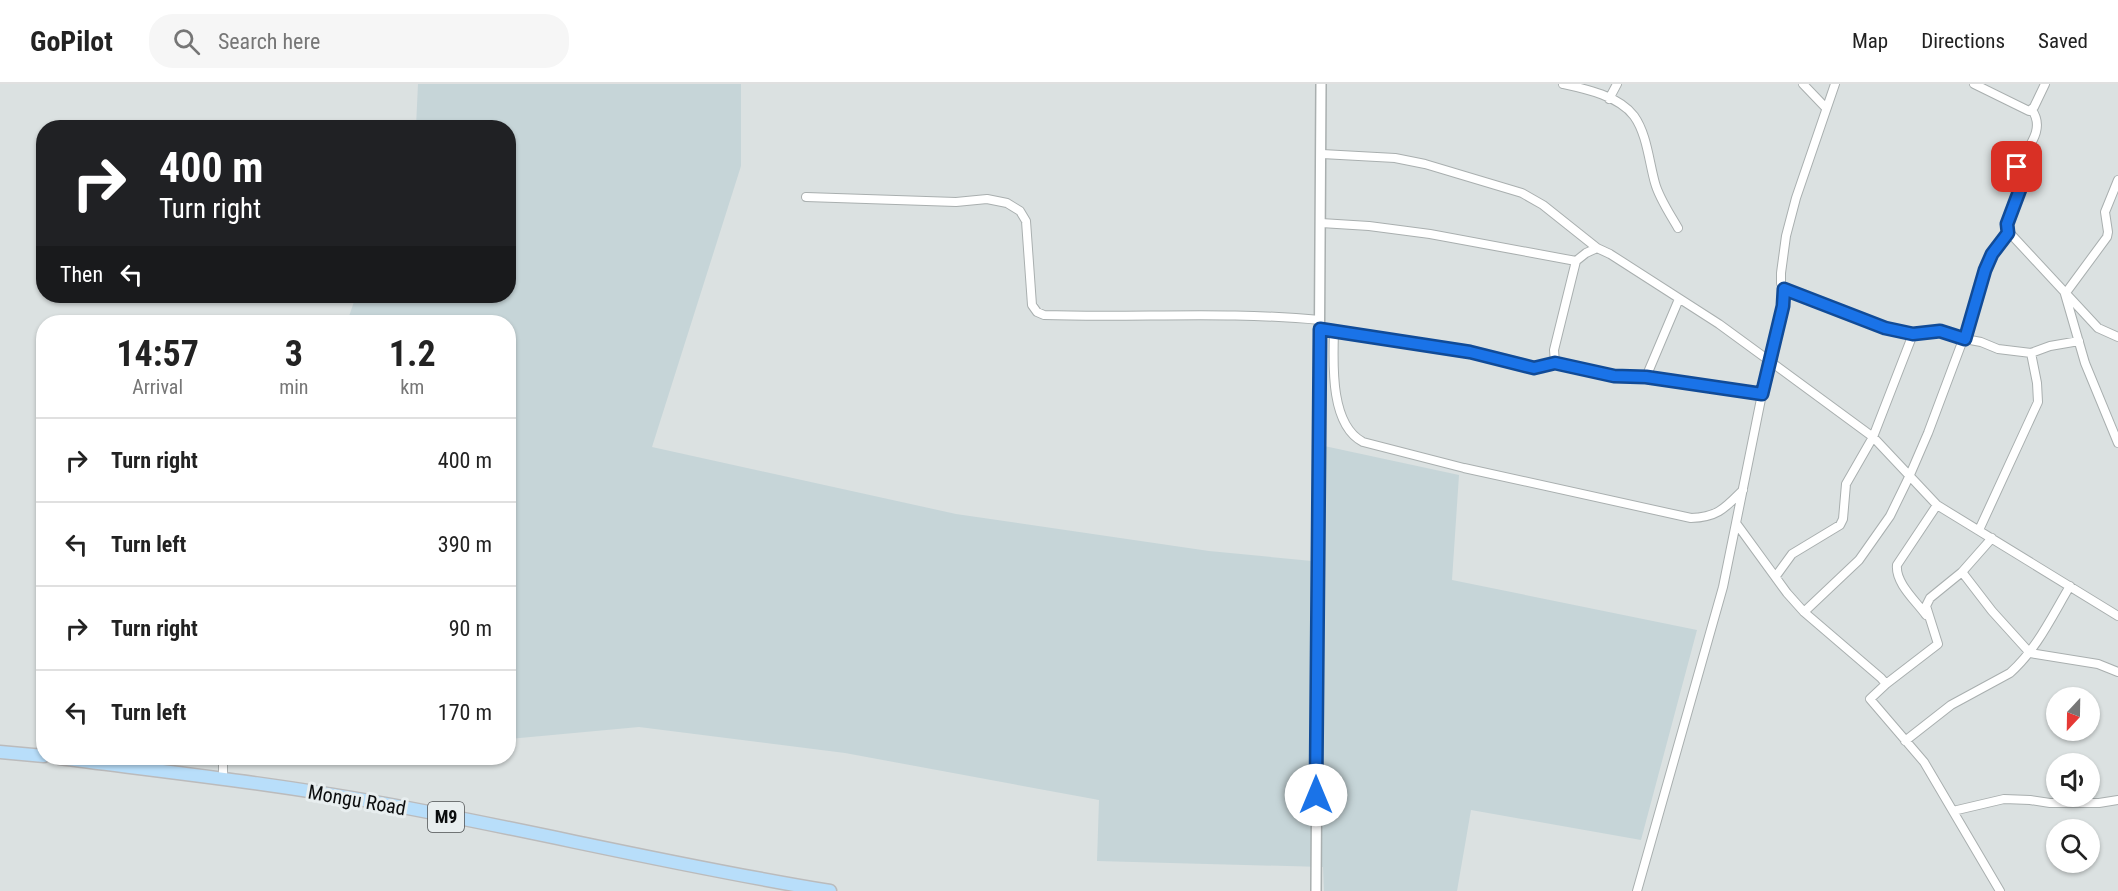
<!DOCTYPE html>
<style>
body{margin:0;font-family:"Roboto Condensed",sans-serif;background:#f6f6f6;color:#222;height:100vh;display:flex;flex-direction:column;font-size:22px;white-space:nowrap}
*{box-sizing:border-box;margin:0}
p{font-size:20px;color:#767676}
.icon{flex:none;width:33px;height:33px;fill:none;stroke:currentColor;stroke-width:2;stroke-linecap:round;stroke-linejoin:round}
.map{position:relative;flex:1;overflow:hidden}
.panel{position:absolute;left:36px;top:231px;width:480px;height:450px;display:flex;flex-direction:column;background:#fff;border-radius:24px;box-shadow:0 2px 4px #0004}
.panel>*{flex:none}
.hud{position:absolute;left:36px;top:36px;width:480px;height:183px;border-radius:24px;box-shadow:0 2px 4px #0004;background:#202124;color:#fff;overflow:hidden}
.needle{width:39px;rotate:202deg}
.fabs{position:absolute;left:2046px;top:603px;display:grid;gap:12px}
.fabs a{display:grid;place-items:center;width:54px;height:54px;border-radius:50%;background:#fff;box-shadow:0 2px 4px #0004;font-size:30px}
.pin{position:absolute;display:grid;place-items:center;width:51px;height:51px;color:#fff;margin:-26px;border-radius:12px;box-shadow:0 3px 9px #0006}
.me{position:absolute;width:66px;margin:-33px;rotate:0deg;stroke-linejoin:round;filter:drop-shadow(0 0 4px #0008)}
.turn{display:flex;align-items:center;gap:21px;height:126px;padding:0 24px;font-size:27px}
.turn .icon{width:78px;height:78px;stroke-width:2.5}
.turn b{display:block;font-size:42px;line-height:51px}
.then{display:flex;align-items:center;height:57px;padding:0 24px;background:#0003;gap:12px;font-size:22px}
.eta{display:flex;justify-content:space-evenly;align-items:center;height:102px;text-align:center}
.eta b{font-size:36px;font-weight:700;line-height:42px}
ul{padding:0;list-style:none}
li{display:flex;align-items:center;gap:18px;height:84px;padding:0 24px;border-top:2px solid #e0e0e0}
li div{flex:1}
li b{display:block;font-size:22px}
li em{font-style:normal}
header{display:flex;align-items:center;gap:36px;box-sizing:border-box;height:84px;padding:0 30px;background:#fff;border-bottom:2px solid #e0e0e0}
header strong{font-size:28px}
nav{display:flex;gap:33px;margin-inline-start:auto;font-size:21px}
.search{width:420px;height:54px;background:#f6f6f6;display:flex;align-items:center;gap:15px;box-sizing:border-box;padding:0 21px;border-radius:24px;color:#767676;font-size:22px}
.map>svg:first-child{display:block}
.built{fill:#c6d5d8}
.lines{fill:none;stroke-linecap:round;stroke-linejoin:round}
.minor-casing{stroke:#a9afaf;stroke-width:10}
.tertiary-casing{stroke:#a9afaf;stroke-width:12}
.primary-casing{stroke:#bbbbbc;stroke-width:15}
.minor{stroke:#fff;stroke-width:8}
.tertiary{stroke:#fff;stroke-width:9}
.primary{stroke:#b8defa;stroke-width:12}
.route-casing{stroke:#114b97;stroke-width:15}
.route{stroke:#1a73e8;stroke-width:10}
.labels{text-anchor:middle;stroke-width:6;stroke-linejoin:round;paint-order:stroke}
.shield{fill:#e8eeef;stroke:#4d5052;stroke-width:1.5}
.shield-label{font-size:18px;font-weight:bold;fill:#0b0d0e}
.street-label{font-size:20px;fill:#0b0d0e;stroke:#e8eeef}
</style>
<header>
<strong>GoPilot</strong>
<div class="search"><svg class="icon" aria-label="search" viewBox="0 0 24 24"><circle cx="10" cy="10" r="6"/><path d="M15 15l6 6"/></svg>Search here</div>
<nav><a>Map</a><a>Directions</a><a>Saved</a></nav>
</header>
<div class="map">
<svg width="2118" height="807" viewBox="0 0 2118 807">
<rect width="100%" height="100%" fill="#dbe1e1"/>
<path class="built" d="M418 0H741V82L652 363 956 430 1209 467 1312 477 1315 360 1459 391 1452 496 1697 546 1641 756 1471 726 1457 807H1324L1323 783 1097 777 1099 716 845 669 639 643 509 655 508 238H347L356 212H508V44L416 43Z"/>
<g class="lines">
<g class="minor-casing">
<path id="minor" d="M1563 0C1586 5 1619 12 1634 32 1647 50 1649 78 1655 99 1659 114 1670 130 1678 144
M1803 0 1826 24
M1835 0 1796 114 1786 152 1781 189V199L1783 205V222L1771 278 1873 353 1937 421 2118 532
M1974 0 2029 27 2034 23 2045 0
M1609 15 1617 0
M2032 26C2046 46 2027 64 2017 83V87L2022 100 2007 146 2098 244 2118 253
M1322 70 1395 74 1425 80 1522 109 1543 121 1597 164
M2118 96 2105 128 2108 148 2107 153 2065 210 2085 279 2118 359
M806 113 956 118 987 115 1007 119 1020 127 1026 137 1032 221 1037 228 1044 231C1136 234 1228 227 1320 236
M1321 139 1369 142 1430 150 1576 177
M1783 205 1885 244 1913 250 1940 247 1965 255 1985 186 1992 170 2008 149
M1320 245 1470 268 1534 284 1555 279
M1334 247C1333 280 1330 341 1363 358L1464 384 1691 434C1718 433 1725 424 1743 406
M1646 293 1679 215
M1762 310 1646 293 1614 292 1555 279 1554 266 1576 177 1586 169 1597 164 1610 170 1719 240 1771 278 1762 310 1736 439 1787 509 1804 528 1881 594 1886 600 1870 615 1924 678 2000 807
M1979 446 2038 318 2037 299 2031 269 2050 262 2079 257
M1992 454 1962 488 1992 527 2030 569 2098 580 2118 588
M1776 492 1792 470 1840 441 1843 435 1846 400 1873 353 1913 250
M1804 528 1859 476 1890 432 1909 393 1928 349 1961 261 1965 255 1981 258 1998 265 2031 269
M1926 531C1916 517 1895 499 1897 481L1937 421
M1886 600 1938 560 1926 522 1930 514 1962 488
M1905 657 1951 621 2010 589C2037 565 2052 532 2070 502
M223 695V674
M1953 727 2004 715 2030 716 2050 719H2099L2118 716
M1637 807 1723 503 1736 439"/>
</g>
<g class="tertiary-casing">
<path id="tertiary" d="M1316 807 1321 0"/>
</g>
<g class="primary-casing">
<path id="primary" d="M0 668 44 672
M59 674C168 688 278 700 386 720 534 747 681 783 830 807"/>
</g>
<use href="#minor" class="minor"/>
<use href="#tertiary" class="tertiary"/>
<use href="#primary" class="primary"/>
</g>
<g class="lines">
<g class="route-casing">
<path id="route" d="M1316 711 1320 245 1470 268 1534 284 1555 279 1614 292 1646 293 1762 310 1783 222 1784 205 1885 244 1913 250 1940 247 1965 255 1985 186 1992 170 2008 149 2007 140 2022 100 2017 87V83"/>
</g>
<use href="#route" class="route"/>
</g>
<g class="labels">
<rect class="shield" x="428" y="718" width="36" height="30" rx="4.5"/>
<g class="shield-label">
<text x="446" y="739">M9</text>
</g>
<g class="street-label">
<text transform="translate(357 716) rotate(10)" y="7">Mongu Road</text>
</g>
</g>
</svg>
<div class="fabs">
<a><svg class="needle" viewBox="-14 -14 28 28"><path d="M0-13l5 13h-10z" fill="#e53935"/><path d="M0 13l5-13h-10z" fill="#767676"/></svg></a>
<a><svg class="icon" aria-label="sound" viewBox="0 0 24 24"><path d="M4 9h4l5-4v14l-5-4H4zM17 9q2 3 0 6"/></svg></a>
<a><svg class="icon" aria-label="search" viewBox="0 0 24 24"><circle cx="10" cy="10" r="6"/><path d="M15 15l6 6"/></svg></a>
</div>
<div class="pin" style="left:2017px;top:83px;background:#d93025"><svg class="icon" aria-label="arrive" viewBox="0 0 24 24"><path d="M6 21V4h12l-3 4 3 4H6"/></svg></div>
<svg class="me" style="left:1316px;top:711px" viewBox="-20 -20 40 40"><circle r="19" fill="#fff"/><path d="M0-13L10 11 0 6-10 11z" fill="#1a73e8"/></svg>
<div class="hud">
<div class="turn"><svg class="icon" aria-label="right" viewBox="0 0 24 24"><path d="M7 20v-9h11M14 6l5 5-5 5"/></svg><div><b>400 m</b>Turn right</div></div>
<div class="then">Then<svg class="icon" aria-label="left" viewBox="0 0 24 24"><path d="M17 20v-9H6M10 6l-5 5 5 5"/></svg></div>
</div>
<section class="panel">
<div class="eta">
<div><b>14:57</b><p>Arrival</p></div>
<div><b>3</b><p>min</p></div>
<div><b>1.2</b><p>km</p></div>
</div>
<ul>
<li><svg class="icon" aria-label="right" viewBox="0 0 24 24"><path d="M7 20v-9h11M14 6l5 5-5 5"/></svg><div><b>Turn right</b></div><em>400 m</em></li>
<li><svg class="icon" aria-label="left" viewBox="0 0 24 24"><path d="M17 20v-9H6M10 6l-5 5 5 5"/></svg><div><b>Turn left</b></div><em>390 m</em></li>
<li><svg class="icon" aria-label="right" viewBox="0 0 24 24"><path d="M7 20v-9h11M14 6l5 5-5 5"/></svg><div><b>Turn right</b></div><em>90 m</em></li>
<li><svg class="icon" aria-label="left" viewBox="0 0 24 24"><path d="M17 20v-9H6M10 6l-5 5 5 5"/></svg><div><b>Turn left</b></div><em>170 m</em></li>
</ul>
</section>
</div>
